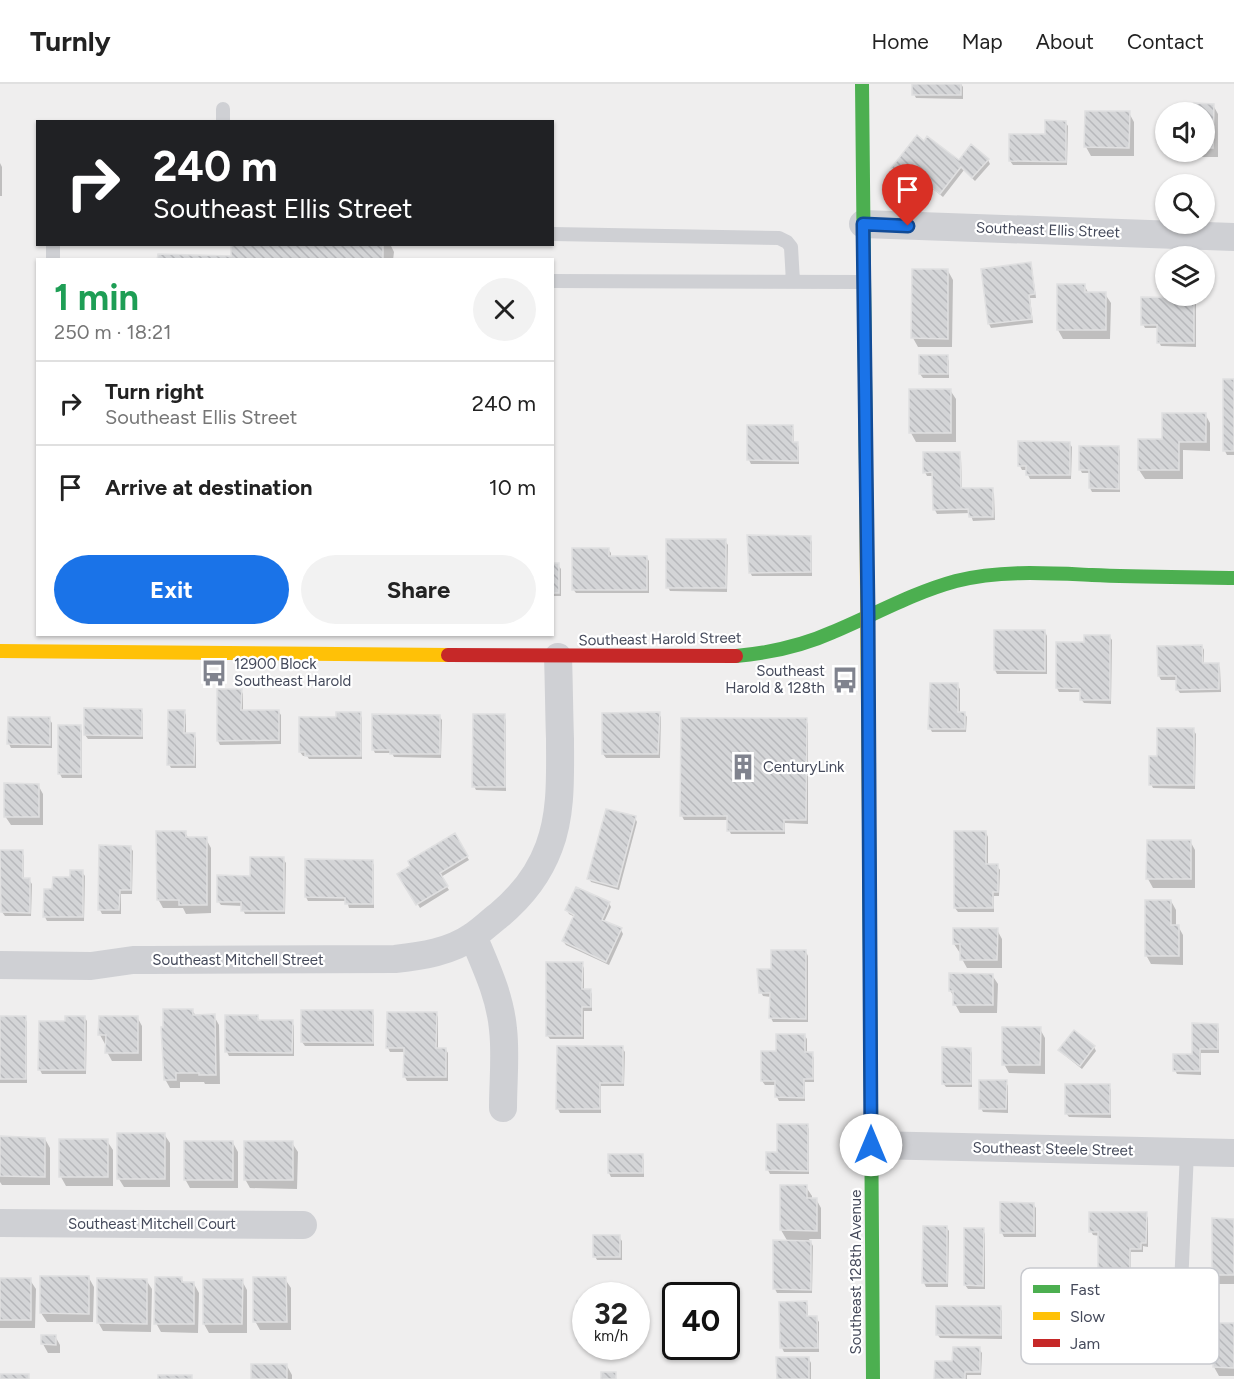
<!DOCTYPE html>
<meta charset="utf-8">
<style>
body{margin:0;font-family:Figtree,sans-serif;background:#f2f2f2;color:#222;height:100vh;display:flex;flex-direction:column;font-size:22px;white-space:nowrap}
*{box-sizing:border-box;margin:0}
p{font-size:20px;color:#767676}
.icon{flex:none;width:33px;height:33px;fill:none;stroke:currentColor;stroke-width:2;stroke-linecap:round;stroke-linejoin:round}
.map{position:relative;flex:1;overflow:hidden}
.sheet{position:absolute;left:36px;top:174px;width:518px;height:378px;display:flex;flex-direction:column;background:#fff;border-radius:0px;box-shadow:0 2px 4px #0004}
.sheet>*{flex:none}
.top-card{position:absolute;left:36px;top:36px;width:518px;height:126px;border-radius:0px;box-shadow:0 2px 4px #0004;background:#202124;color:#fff;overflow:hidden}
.fabs{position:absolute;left:1155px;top:18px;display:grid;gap:12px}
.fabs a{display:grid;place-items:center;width:60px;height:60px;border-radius:50%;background:#fff;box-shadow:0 2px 4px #0004;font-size:30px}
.speed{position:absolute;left:572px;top:1198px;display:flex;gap:12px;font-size:30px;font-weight:700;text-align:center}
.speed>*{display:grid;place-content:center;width:78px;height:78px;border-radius:50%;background:#fff;box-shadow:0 2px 4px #0004;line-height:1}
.speed small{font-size:15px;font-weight:400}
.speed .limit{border:3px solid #111;border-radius:9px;background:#fff;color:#111}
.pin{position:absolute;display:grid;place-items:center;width:51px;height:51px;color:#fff;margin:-62px -26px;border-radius:50% 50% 50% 0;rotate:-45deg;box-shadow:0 0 6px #0007}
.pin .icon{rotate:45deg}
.me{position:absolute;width:66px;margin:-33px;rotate:0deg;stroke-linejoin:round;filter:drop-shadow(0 0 4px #0008)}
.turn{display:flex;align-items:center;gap:21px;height:126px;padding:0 18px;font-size:27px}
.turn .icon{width:78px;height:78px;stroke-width:2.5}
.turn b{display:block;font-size:42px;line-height:51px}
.round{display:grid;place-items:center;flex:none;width:63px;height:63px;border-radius:32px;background:#f2f2f2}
.headline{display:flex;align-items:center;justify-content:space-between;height:102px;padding:0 18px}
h1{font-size:36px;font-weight:700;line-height:45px;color:#1e9e55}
.action{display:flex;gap:12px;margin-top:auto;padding:12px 18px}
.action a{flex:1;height:69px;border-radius:36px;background:#1a73e8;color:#fff;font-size:24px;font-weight:700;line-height:69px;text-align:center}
.action a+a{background:#f2f2f2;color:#222}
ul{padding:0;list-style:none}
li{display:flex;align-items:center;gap:18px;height:84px;padding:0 18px;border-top:2px solid #e0e0e0}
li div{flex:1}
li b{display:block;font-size:22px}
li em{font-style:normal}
header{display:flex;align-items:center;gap:36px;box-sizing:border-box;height:84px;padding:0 30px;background:#fff;border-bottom:2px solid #e0e0e0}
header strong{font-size:28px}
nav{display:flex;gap:33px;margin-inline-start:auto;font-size:21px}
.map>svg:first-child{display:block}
.shadow{fill:#0003}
.building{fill:url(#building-back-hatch);stroke:#e0e0e1;stroke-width:1.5}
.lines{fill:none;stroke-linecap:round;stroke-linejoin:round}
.lane{stroke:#cfd0d4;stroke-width:14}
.street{stroke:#cfd0d4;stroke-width:28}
.fast{stroke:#4caf50;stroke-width:14}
.slow{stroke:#ffc107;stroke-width:14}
.jam{stroke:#c62828;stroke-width:14}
.route-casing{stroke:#114b97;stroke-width:15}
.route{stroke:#1a73e8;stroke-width:10}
.labels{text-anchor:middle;stroke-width:4.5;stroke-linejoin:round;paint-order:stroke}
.street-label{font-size:15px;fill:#454a5b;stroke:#fff}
.poi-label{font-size:15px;fill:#454a5b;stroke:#fff;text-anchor:start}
.key{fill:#fff;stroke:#c7c9ce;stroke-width:1.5}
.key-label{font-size:16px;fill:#454a5b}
</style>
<header>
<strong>Turnly</strong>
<nav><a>Home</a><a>Map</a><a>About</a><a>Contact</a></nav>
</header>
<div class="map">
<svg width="1234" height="1295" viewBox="0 0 1234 1295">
<defs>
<pattern id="building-back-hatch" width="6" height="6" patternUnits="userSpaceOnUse" patternTransform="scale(1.5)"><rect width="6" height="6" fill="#d4d5d7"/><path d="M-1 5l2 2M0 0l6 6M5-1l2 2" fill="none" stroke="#b7b8bb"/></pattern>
</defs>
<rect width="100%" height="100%" fill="#efeeee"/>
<path class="shadow" d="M914 0H961L963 3V15L916 14 914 10Z
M1195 21H1213L1218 30V73H1174L1171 68H1204V28H1195Z
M1129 29 1134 38V72H1091L1086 63Z
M1065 38 1068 42 1067 81H1013L1010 77Z
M988 76 990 80 975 97 964 86 943 113 913 89 907 97 896 88 893 84Z
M0 79 2 83V112H0Z
M233 160H390L394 168 393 176H159L232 174Z
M1030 180 1032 184 1036 214H1030L1033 239 991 244 989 240 982 186Z
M948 187 953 196 952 263H918L913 254Z
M1084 201 1089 210H1105L1111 219 1110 255H1063L1058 246Z
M1194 215 1196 219V263L1161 262 1159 258V244H1145L1143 240Z
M947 273 949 277V294H923L920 290Z
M1234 296V371H1227L1225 367Z
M911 306H950L956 315V358H916L911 349Z
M1205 330 1210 339V367L1183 366V395H1145L1139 386 1164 356Z
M792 343 794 347V359H797L799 363V380H751L749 376Z
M1069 359 1072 363 1071 395H1030L1028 391V386H1022L1020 382Z
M1118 363 1120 367V408H1092L1090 404V389H1082L1080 385Z
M959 369 961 373 962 406H992L994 410 995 436 973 437 970 429 937 430 935 426 934 392H927L925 388Z
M810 454 812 458V492H752L750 488Z
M725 457 728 461 727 508 670 507 668 503Z
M608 465 611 469V473H646L649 477V509H576L573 505Z
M552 481H558L561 485V512H552Z
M995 547 1045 548 1047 552V590H997L995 586Z
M1109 552 1112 556 1111 620 1084 619 1081 615V608H1059L1057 604 1086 559Z
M1202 562 1204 566V580H1218L1220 584 1221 608 1180 609 1177 605V596H1161L1159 592Z
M957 601 960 605V629H964L967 633 966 648H932L930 644Z
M241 606 243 610V627H278L281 631V660L220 661 218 657Z
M141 626 143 630V655H88L85 651Z
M184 627 186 631V650H194L196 654V684H171L169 680Z
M360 630 362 634V675H309L307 672H303L300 668 338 635Z
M659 630 661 633 660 674H606L603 670Z
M439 632 442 636 441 674 394 673 392 669H375L373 665Z
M504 632 506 636V707L476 706 474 702Z
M49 635 52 639V664H11L9 660Z
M806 636 808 640V740L785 739V750H731L729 746V736H684L682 732Z
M80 643 82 647V694H62L60 690Z
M1193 646 1196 650 1195 705 1153 704 1151 700 1159 673Z
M38 701 43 710V741H11L5 732Z
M635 734 637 738 619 806 591 798 589 794Z
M185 748 189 755H206L211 764V829L186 830 183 824H163L158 815Z
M986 749 988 753V782H997L1000 786 999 812H994V828H958L955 824Z
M454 751 469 776 441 793 449 806 420 824 400 790Z
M1190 757 1195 766V804H1153L1148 795Z
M130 763 133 767 132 810H121V830H102L100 826Z
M0 768H22L24 772V796H29L32 800 31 832H5L2 828 1 815H0Z
M283 775 286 779 285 830H245L243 826V822L221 821 218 817 251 793Z
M372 777 374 781V824H349L347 817H308L306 813Z
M82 788 85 792 84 837H47L45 833 54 806Z
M1171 817 1176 826V842H1178L1183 851V881L1151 880 1146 871Z
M609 819 611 823 604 838 621 846 623 850 609 881 566 861 563 857 575 833 569 830 567 826Z
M954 845 997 846 1002 855V884H967L962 875V869H960L954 860Z
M806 868 808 872V938H773L771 934V913L763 912 761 908 772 887Z
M582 880 584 884V906H590L592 910V927H584V955H550L547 951Z
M992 891 998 900 997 929H960L955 920 954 913 950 906Z
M192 926 196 932H214L219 941 220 1000H205L204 998H180V1004H170L165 995Z
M372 928 374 932V962H305L302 958Z
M388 929H436L438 933V966H446L448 969V997H407L405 993V968H390L388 964Z
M257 932 260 937 292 938 294 942V972H229L227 968Z
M84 933 87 937 86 990H42L40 986 66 939Z
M137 933 142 942V977H112L107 968V960H105L100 951Z
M0 934H25L27 938V999H0Z
M1217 941 1219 945V969H1201V991L1177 990 1175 986 1194 972Z
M1040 945 1045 954V990L1009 989 1004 980Z
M804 951 807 955V969L812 970 814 974V998H805V1017H779L777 1013V1001H765L762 997 777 969Z
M1094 963 1096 967 1082 985 1063 970 1060 966Z
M622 964 625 968 624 1002H601V1029H560L558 1025Z
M970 965 972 969V1003H946L943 999Z
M1006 998 1008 1002V1029L983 1028 981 1024Z
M1109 1002 1111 1006V1034L1069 1033 1066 1029Z
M807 1041 809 1045V1090H770L768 1086 778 1070Z
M164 1050 170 1059V1103H124L119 1095Z
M0 1053 45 1055 50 1064V1101H2L0 1098Z
M107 1057 113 1066V1102H66L61 1093Z
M233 1059 238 1068V1104H190L185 1095Z
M292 1059 298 1068 297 1105 250 1104 245 1095Z
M609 1072H642L644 1076V1093H611L609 1089Z
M782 1103H806L812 1112V1115H816L821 1124V1155H809L813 1162 812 1209H777L775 1205 788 1158 781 1146Z
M1033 1120 1036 1124V1153H1004L1002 1149Z
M1146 1130 1148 1134V1163L1143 1162V1168H1131V1190L1102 1189 1100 1185V1152L1093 1151 1091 1147Z
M1234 1136V1200H1218L1213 1191Z
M946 1143 949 1147 948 1203H926L924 1199Z
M983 1146 985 1150V1205H968L965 1201Z
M619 1153 622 1157V1176H597L595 1172Z
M89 1194 94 1203 93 1238H47L41 1229Z
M181 1194 184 1199 194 1200 199 1209 198 1249 161 1248 156 1239Z
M285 1195 291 1204V1246H260L255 1237Z
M0 1196H30L36 1205 35 1244H0Z
M146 1196 152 1205 151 1248 103 1247 98 1238Z
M242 1197 247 1206V1249H209L204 1240Z
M806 1218 808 1222V1234H816L819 1238V1268H784L782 1264Z
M1000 1224 1002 1227V1255L940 1254 937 1250Z
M1234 1241V1292H1219L1214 1283Z
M55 1252 60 1261V1269H48L43 1260Z
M979 1265 982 1269 981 1291H967V1295H936L954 1279Z
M809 1275 811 1279V1295H779Z
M287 1282 292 1291V1295H253Z"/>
<path class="building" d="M912 0H961V11H912Z
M1194 19 1214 20 1213 64H1204V28H1168V27H1194Z
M1085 27H1130L1129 64 1084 63Z
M1045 36 1066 37V78L1009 77V50H1045Z
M917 51 924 57 927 52 959 76 971 60 989 75 972 94 961 83 940 110 910 86 904 94 891 84Z
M231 160H383V176H157L158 170 231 172Z
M1031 178 1035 210 1029 211 1032 235 988 240 981 185Z
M912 185H948V255L911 254Z
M1057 200H1085V208H1106V246H1057Z
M1141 213 1194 214V259H1157V241H1141Z
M919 271H948V290H919Z
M1223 295H1234V367H1223Z
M909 305H951V349H909Z
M1162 329H1206V358H1179V386H1138V355H1162Z
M747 341H793V358H798V377L747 376Z
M1018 357 1070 358V391H1026V382H1018Z
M1079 362H1119V405L1089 404V386H1079Z
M923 368H960L961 404H993V433H969L968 425 933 426 932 388 923 389Z
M747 451 811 452V488L749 489Z
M666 455H726V504H666Z
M572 464H609V472H647V506H572Z
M552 479H559V509H552Z
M994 546H1045V587L994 586Z
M1084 551H1110V616H1080V605L1056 604V558H1084Z
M1202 561 1203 579H1219V605L1176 606V592H1158L1157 562Z
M930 599H958V628H965V645H928Z
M217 605H242L241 626H279V656L217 657Z
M84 624 142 625V652L84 651Z
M168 626H185L184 649H195L194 681H167Z
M336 628H361V672H305V668H299V633H336Z
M660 628 658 670H602V629Z
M372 630 440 631V670H390V666H372Z
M473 630H505V703H472Z
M8 633H50V661L7 660Z
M681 634H807L806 736H784V747H727V732H680Z
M58 641H81V690H58Z
M1157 644H1194V701H1149V672H1157Z
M4 699 39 700V733H4Z
M606 725 636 732 617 803 587 795Z
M156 747H186V753H207V821H179V816H157Z
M954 747H986V780H998V808H993V824H954Z
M455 749 468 772 440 789 448 802 416 821 397 790 410 782 408 777Z
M1147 756H1191V795H1146Z
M99 761 131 762V806H120L119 826H98Z
M0 766H23V794H30V829L1 828Z
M250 773H284V827H241V818H217V791L250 792Z
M305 775 373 776V820H345V814L305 813Z
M70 786H83V833H43L44 805H52L53 793H70Z
M576 803 610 818 602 836 622 844 606 878 562 857 574 831 565 826Z
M1145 816H1171V841H1179V872H1145Z
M953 844H998L997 876H960V860H953Z
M771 866H806V935L769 934 770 909H759L757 885H771Z
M546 878H583L582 905H591V923H582V952H546Z
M949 889 993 890V921H953V907H949Z
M163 925H193V931L215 930 216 991H199V989H176V996H164L161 943H163Z
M301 926H373V959L301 958Z
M387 928H437L436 964H446V993H403L404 964H386Z
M225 931H258V936H293L292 969 225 968Z
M0 932H26V995H0Z
M65 932H85V986H38L39 937H65Z
M99 932H138V969H105L106 951H98Z
M1192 939 1218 940V965H1200V987H1173V970H1192Z
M1002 943H1041L1040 981H1002Z
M1074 946 1095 962 1080 982 1058 966Z
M776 950H805V968H813V995H804V1014L775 1013V997H761V967H776Z
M557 962H623V999H600V1025H556Z
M942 963 971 964V1000H942Z
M979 996H1007L1006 1025H979Z
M1065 1000H1110V1030H1065Z
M777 1040H808V1087L766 1086V1068H777Z
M117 1049H165V1095H117Z
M0 1052 45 1054V1093L0 1092Z
M59 1055H108V1093H59Z
M184 1057H233V1096H184Z
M244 1057H293V1096H244Z
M608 1070H643V1089H608Z
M780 1101H807V1114H817V1147L780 1146Z
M1000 1118 1034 1119V1149H1000Z
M1089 1128H1147L1146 1159H1141V1165H1130V1186H1098V1148H1089Z
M1212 1134 1234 1135V1191H1212Z
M923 1142H947V1199H922Z
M964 1144H984L983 1202 964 1201Z
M593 1151H620V1173H593Z
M773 1156 811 1157V1206L773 1205Z
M40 1192H89V1230L40 1229Z
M155 1193H182V1198H194V1240H154Z
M253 1193H286L287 1238H253Z
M0 1194H31V1236H0Z
M97 1194 147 1195V1240L97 1239Z
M203 1195H243L242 1240H203Z
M577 1217H585V1256H577Z
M807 1217V1232H817L818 1264H780L779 1218Z
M936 1222H1001V1251H936Z
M1213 1239H1234V1284L1213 1283Z
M41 1251H56V1261L41 1260Z
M953 1263H980V1288H965V1295H934L935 1277H952Z
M776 1273H809V1295H777Z
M251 1280H287V1295H251Z
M601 1288H616V1295H601Z
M0 1290H29V1295H0Z
M158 1291H192V1295H158Z"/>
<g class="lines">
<path class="lane" d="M223 25V38
M552 150 779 154 787 158 791 163 793 198
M53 160V176
M552 197 863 198
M1179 1246 1187 1068"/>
<path class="street" d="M863 140 1234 153
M473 852C486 883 500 912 503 945 506 970 503 998 503 1024
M0 881 91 882 133 876H149L395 875C422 872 450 868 473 852 482 846 490 838 498 832 520 814 539 790 549 763 562 729 560 690 560 655 559 627 559 600 558 573
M871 1061 1234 1069
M0 1139 303 1141"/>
<path class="fast" d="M862 0 866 388
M736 572C769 569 802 562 833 548 874 531 912 509 956 497 1000 486 1047 489 1092 491 1139 493 1187 493 1234 494
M869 740 873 1295"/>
<path class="slow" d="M866 388 869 740
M0 567 448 571"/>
<path class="jam" d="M448 571 736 572"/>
</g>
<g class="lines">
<g class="route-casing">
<path id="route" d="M871 1061 868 532 863 140 908 142"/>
</g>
<use href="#route" class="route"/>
</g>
<defs>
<g id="bus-bare" transform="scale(2.07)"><path d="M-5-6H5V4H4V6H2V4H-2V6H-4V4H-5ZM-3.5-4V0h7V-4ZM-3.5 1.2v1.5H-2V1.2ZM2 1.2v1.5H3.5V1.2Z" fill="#80838e" stroke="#fff" stroke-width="2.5" paint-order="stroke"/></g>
<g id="building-bare" transform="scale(2.07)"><path d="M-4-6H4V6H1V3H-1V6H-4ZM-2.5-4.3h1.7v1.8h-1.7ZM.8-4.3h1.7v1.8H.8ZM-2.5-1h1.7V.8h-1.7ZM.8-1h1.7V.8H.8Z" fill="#80838e" stroke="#fff" stroke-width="2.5" paint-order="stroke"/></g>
</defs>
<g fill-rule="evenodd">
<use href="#bus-bare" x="214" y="589"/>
<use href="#bus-bare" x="845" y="596"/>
<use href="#building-bare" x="743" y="683"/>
</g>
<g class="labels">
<g class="street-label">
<text transform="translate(1048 146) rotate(2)" y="5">Southeast Ellis Street</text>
<text transform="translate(660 555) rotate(-1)" y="5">Southeast Harold Street</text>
<text x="238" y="881">Southeast Mitchell Street</text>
<text transform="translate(1053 1065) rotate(1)" y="5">Southeast Steele Street</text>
<text x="152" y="1145">Southeast Mitchell Court</text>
<text transform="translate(856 1188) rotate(-90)" y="5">Southeast 128th Avenue</text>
</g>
<g class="poi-label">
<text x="234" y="585">12900 Block<tspan x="234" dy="17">Southeast Harold</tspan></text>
<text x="825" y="592" text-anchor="end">Southeast<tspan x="825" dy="17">Harold &amp; 128th</tspan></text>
<text x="763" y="688">CenturyLink</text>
</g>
</g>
<rect x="1021" y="1184" width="198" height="96" rx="9" class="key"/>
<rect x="1033" y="1201" width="27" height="8" fill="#4caf50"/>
<rect x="1033" y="1228" width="27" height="8" fill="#ffc107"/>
<rect x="1033" y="1255" width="27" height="8" fill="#c62828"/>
<g class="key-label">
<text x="1070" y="1211">Fast</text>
<text x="1070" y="1238">Slow</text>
<text x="1070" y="1265">Jam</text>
</g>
</svg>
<div class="fabs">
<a><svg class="icon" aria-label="sound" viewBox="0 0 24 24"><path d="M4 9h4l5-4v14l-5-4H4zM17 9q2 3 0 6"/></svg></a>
<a><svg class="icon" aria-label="search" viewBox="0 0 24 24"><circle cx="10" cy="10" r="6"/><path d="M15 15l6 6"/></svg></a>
<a><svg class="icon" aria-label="layers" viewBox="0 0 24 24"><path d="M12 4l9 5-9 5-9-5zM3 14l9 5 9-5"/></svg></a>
</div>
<div class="speed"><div>32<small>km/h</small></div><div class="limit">40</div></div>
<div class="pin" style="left:908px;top:142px;background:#d93025"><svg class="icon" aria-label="arrive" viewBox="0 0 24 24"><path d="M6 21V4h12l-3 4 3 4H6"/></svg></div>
<svg class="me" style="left:871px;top:1061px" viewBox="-20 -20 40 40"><circle r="19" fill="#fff"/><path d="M0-13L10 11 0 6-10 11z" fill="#1a73e8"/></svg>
<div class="top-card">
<div class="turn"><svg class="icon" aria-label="right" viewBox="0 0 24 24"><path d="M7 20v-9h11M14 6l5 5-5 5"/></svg><div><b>240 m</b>Southeast Ellis Street</div></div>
</div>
<section class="sheet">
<div class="headline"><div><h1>1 min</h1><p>250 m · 18:21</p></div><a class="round"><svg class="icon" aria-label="close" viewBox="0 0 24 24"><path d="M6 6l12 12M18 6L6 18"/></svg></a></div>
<ul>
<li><svg class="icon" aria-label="right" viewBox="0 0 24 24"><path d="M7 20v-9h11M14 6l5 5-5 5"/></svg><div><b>Turn right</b><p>Southeast Ellis Street</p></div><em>240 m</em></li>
<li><svg class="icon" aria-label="arrive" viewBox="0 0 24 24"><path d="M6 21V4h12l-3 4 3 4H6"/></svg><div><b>Arrive at destination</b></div><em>10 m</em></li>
</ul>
<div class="action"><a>Exit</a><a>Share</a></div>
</section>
</div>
